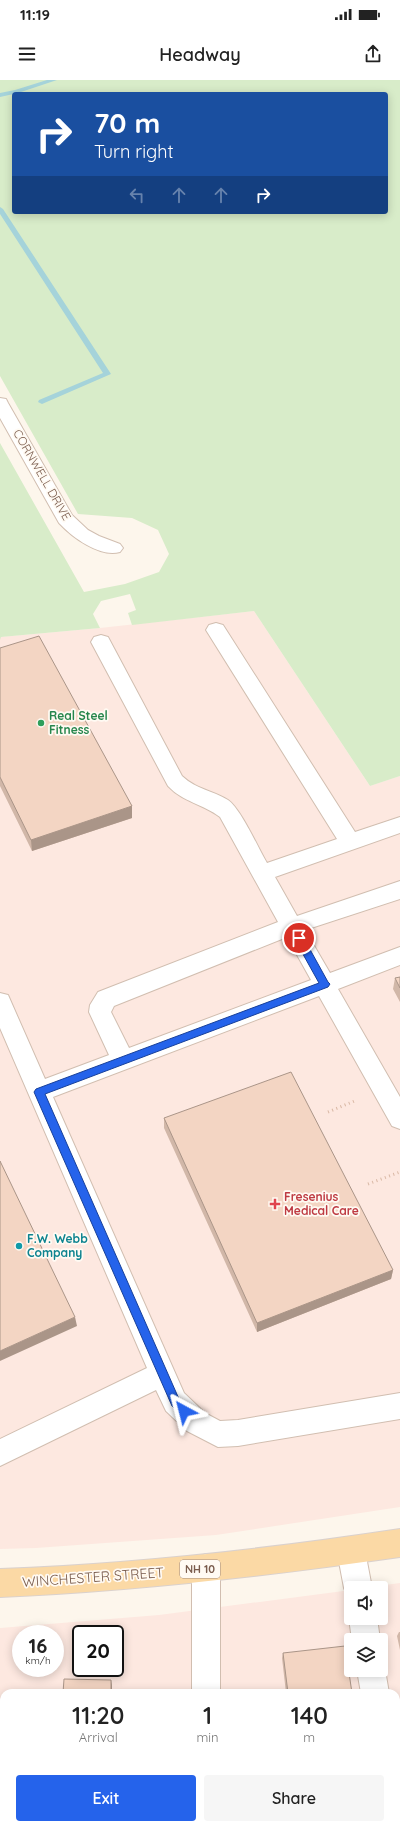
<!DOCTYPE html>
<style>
body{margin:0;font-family:Quicksand,sans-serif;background:#f6f6f6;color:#222;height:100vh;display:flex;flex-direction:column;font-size:15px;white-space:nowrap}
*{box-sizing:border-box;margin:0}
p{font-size:13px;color:#767676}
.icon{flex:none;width:22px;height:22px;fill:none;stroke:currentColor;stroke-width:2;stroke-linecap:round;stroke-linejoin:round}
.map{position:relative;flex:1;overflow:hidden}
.side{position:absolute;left:0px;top:1609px;width:400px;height:140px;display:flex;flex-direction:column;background:#fff;border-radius:12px 12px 0 0;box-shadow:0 2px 10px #0003}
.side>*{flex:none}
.banner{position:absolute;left:12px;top:12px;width:376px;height:122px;border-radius:4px;box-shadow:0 2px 10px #0003;background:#1a4fa0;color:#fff;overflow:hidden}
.buttons{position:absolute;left:344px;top:1501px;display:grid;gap:8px}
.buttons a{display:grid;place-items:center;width:44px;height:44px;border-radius:4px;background:#fff;box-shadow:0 2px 10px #0003;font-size:20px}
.speed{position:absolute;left:12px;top:1545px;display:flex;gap:8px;font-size:20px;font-weight:700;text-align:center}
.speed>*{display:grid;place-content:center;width:52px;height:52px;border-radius:50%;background:#fff;box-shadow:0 2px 10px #0003;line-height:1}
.speed small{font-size:10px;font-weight:400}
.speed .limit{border:2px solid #111;border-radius:6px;background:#fff;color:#111}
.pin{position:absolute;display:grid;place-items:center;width:34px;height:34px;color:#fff;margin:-17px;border:2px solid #fff;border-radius:50%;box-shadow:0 1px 4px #0007}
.me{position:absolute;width:44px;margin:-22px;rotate:322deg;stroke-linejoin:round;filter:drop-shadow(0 0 3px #0008)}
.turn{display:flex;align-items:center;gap:14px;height:84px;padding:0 16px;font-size:18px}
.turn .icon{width:52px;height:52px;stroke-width:2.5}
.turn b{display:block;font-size:28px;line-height:34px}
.lanes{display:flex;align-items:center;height:38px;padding:0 16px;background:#0003;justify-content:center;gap:20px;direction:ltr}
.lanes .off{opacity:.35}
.eta{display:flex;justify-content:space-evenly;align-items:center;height:68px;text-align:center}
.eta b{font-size:24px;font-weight:600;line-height:28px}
.cta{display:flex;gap:8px;margin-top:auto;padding:8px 16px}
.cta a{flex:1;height:46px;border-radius:4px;background:#2563eb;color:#fff;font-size:16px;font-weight:600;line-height:46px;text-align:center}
.cta a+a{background:#f6f6f6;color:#222}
.status{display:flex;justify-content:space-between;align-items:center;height:28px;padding:0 20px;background:#fff;direction:ltr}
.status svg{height:11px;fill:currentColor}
header{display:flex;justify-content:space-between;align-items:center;height:52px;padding:0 16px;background:#fff;font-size:18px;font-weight:600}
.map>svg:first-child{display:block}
.commercial{fill:#fde8e0;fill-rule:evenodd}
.green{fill:#d8ecc9;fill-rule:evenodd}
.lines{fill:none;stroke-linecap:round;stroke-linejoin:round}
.stream{fill:#a5d3da;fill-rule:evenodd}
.minor-casing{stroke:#d1beb0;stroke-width:2}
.major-casing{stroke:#dad1cd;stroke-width:2}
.path{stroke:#d9b8a5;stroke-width:3;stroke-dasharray:1 3.5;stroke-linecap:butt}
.minor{fill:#fff;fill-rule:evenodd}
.major{fill:#fbd9a5;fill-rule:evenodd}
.wall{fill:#d1b7a8}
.shaded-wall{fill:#aa9588}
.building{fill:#f3d5c3;stroke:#aa9588}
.route{fill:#2563eb;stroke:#184099}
.leisure-dot{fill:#2e9e5b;stroke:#fffaf3;stroke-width:1.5}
.health-dot{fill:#e0444e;stroke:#fffaf3;stroke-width:1.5}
.culture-dot{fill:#0f9aa8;stroke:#fffaf3;stroke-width:1.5}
.labels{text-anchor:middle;stroke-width:3.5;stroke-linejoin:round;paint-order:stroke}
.shield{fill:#fffaf3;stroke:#a28b7f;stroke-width:1}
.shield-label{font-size:11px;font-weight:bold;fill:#7a5c4d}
.street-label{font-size:12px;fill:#7a5c4d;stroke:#fffaf3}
.leisure-label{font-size:12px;font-weight:bold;fill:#27864d;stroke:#fffaf3;text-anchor:start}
.health-label{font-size:12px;font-weight:bold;fill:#be3a42;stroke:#fffaf3;text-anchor:start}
.culture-label{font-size:12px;font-weight:bold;fill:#0d838f;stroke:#fffaf3;text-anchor:start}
.near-street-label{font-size:14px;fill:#7a5c4d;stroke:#fffaf3}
</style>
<div class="status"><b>11:19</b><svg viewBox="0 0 49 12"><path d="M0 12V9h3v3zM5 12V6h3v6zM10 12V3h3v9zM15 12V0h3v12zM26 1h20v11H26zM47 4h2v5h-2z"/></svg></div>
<header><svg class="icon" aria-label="menu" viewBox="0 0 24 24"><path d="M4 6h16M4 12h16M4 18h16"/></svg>Headway<svg class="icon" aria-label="share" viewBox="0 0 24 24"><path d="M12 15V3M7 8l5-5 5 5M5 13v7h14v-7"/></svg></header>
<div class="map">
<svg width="400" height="1749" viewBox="0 0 400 1749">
<rect width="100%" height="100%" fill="#fdf6ec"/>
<path class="commercial" d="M254 531 370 706 400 696V1427L216 1455 36 1468 0 1469V557L100 548Z
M400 1503V1749H0V1548L159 1535 351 1510V1538H381V1508H362ZM21 1554H55V1588H21ZM81 1554H115V1588H81ZM351 1560H381V1590H351ZM4 1613H396V1745H4Z"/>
<path class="green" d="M0 0H400V696L370 706 254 531 132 545 128 533 136 530 130 514 101 521 93 534 100 548 1 557 0 560V363L84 512 125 504 159 492 169 474 158 450 132 438 78 434 0 296ZM14 14H386V132H14Z"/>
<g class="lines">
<path class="stream" d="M47 0H57L18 13 0 17V13L15 10Z
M0 127 3 129 111 294 42 324 38 322 39 320 103 293 0 134Z"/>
<g class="minor-casing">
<path id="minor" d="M0 318 6 319 8 323 72 435 88 450 99 456 120 464 123 468 120 472C100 478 72 457 59 443L0 338Z
M216 543 223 545 355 752 400 737V753L275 797 297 836 400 801V819L305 850 330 893 400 867V885L338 909 400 1017V1049L392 1046 319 916 53 1017 184 1313 205 1333 220 1341 238 1340 400 1313V1339L238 1366 218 1367 187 1351 166 1331 156 1310 0 1386V1359L147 1288 0 948V913L8 915 45 999 109 975 89 932 90 925 98 912 278 842 220 737C203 724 183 722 168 706L91 562 94 557 101 555 108 557 182 696C197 710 212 710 228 720 241 729 258 768 267 783L337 759 206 550 209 545ZM287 857 311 900 129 968 111 932 114 926Z
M351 1457 361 1461 365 1471 372 1508H351V1519L348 1518 344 1508 337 1471 341 1461Z
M206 1474 216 1478 220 1488V1613H192V1488L196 1478Z
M351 1533V1538H377L380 1560H352L349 1538Z
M381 1580 385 1590 389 1613H361L357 1590H381Z
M396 1720 400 1722V1749H383L382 1745H396Z
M191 1745H221V1749H191Z"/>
</g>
<g class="major-casing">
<path id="major" d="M400 1449V1477C267 1496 134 1511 0 1517V1489C134 1484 267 1469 400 1449Z"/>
</g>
<path class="path" d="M328 1032 357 1020
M368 1104 400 1092
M122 1745V1749"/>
<use href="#minor" class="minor"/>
<use href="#major" class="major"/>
</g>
<path class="wall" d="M0 568 132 726V738L32 771 0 706Z
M400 897V922L393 909 395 898Z
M164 1038 393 1190 391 1199 257 1252 164 1048Z
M399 1552H400V1570L397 1556Z
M283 1573 352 1613H286L282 1578Z
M302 1745H364L327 1749H302Z"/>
<path class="shaded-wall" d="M132 726V738L32 771 31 760Z
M393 1190 391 1199 257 1252V1243Z
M75 1237 77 1246 0 1281V1271Z
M111 1600 112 1605V1613H111Z"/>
<path class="building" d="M39 556 132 726 31 760 0 697V568Z
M400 897V908L395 898Z
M291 992 393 1190 257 1243 164 1038Z
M0 1081 75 1237 0 1271Z
M345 1566 352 1613H288L283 1573Z
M64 1599 111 1600V1612H118V1613H63Z
M45 1745H114V1749H45Z
M304 1745H332L304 1748Z"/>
<path class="route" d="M299 854 302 855 328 902 330 904 328 907 45 1014 179 1319 190 1331 188 1334 184 1336 172 1326 34 1012 36 1009 319 903 294 858Z"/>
<circle class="leisure-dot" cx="41" cy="643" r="4"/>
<path class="health-dot" d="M273 1118h4v4h4v4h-4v4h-4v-4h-4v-4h4z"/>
<circle class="culture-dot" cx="19" cy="1166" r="4"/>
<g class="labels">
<rect class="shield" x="180" y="1480" width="40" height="18" rx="3"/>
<g class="shield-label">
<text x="200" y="1493">NH 10</text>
</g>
<g class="street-label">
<text transform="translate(42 395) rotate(60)" y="4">CORNWELL DRIVE</text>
</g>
<g class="leisure-label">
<text x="49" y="640">Real Steel<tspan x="49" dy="14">Fitness</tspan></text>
</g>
<g class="health-label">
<text x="284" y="1121">Fresenius<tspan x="284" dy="14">Medical Care</tspan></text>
</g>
<g class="culture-label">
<text x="27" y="1163">F.W. Webb<tspan x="27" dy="14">Company</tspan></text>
</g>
<g class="near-street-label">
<text transform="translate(93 1497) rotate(-4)" y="5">WINCHESTER STREET</text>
</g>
</g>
</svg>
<div class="buttons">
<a><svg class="icon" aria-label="sound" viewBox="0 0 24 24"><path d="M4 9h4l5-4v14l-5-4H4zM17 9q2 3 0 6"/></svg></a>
<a><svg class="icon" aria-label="layers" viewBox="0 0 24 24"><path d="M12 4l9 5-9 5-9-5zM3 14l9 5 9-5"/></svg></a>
</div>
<div class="speed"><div>16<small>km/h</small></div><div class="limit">20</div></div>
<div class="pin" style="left:299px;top:858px;background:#d93025"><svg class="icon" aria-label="arrive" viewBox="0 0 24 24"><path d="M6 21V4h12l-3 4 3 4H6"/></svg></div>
<svg class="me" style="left:184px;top:1331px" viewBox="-20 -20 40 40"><path d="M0-17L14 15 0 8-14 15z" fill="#2563eb" stroke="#fff" stroke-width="4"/></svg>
<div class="banner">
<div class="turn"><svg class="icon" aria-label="right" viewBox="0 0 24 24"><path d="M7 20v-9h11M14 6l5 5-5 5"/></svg><div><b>70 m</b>Turn right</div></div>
<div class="lanes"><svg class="icon off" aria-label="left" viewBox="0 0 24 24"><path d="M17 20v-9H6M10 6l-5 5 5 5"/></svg><svg class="icon off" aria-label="ahead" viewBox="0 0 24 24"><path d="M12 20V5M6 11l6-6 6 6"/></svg><svg class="icon off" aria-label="ahead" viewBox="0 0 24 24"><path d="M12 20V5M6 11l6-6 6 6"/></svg><svg class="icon" aria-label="right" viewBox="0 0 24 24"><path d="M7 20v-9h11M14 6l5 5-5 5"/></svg></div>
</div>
<section class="side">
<div class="eta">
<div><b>11:20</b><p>Arrival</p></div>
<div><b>1</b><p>min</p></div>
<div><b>140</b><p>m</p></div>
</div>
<div class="cta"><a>Exit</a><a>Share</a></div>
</section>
</div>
